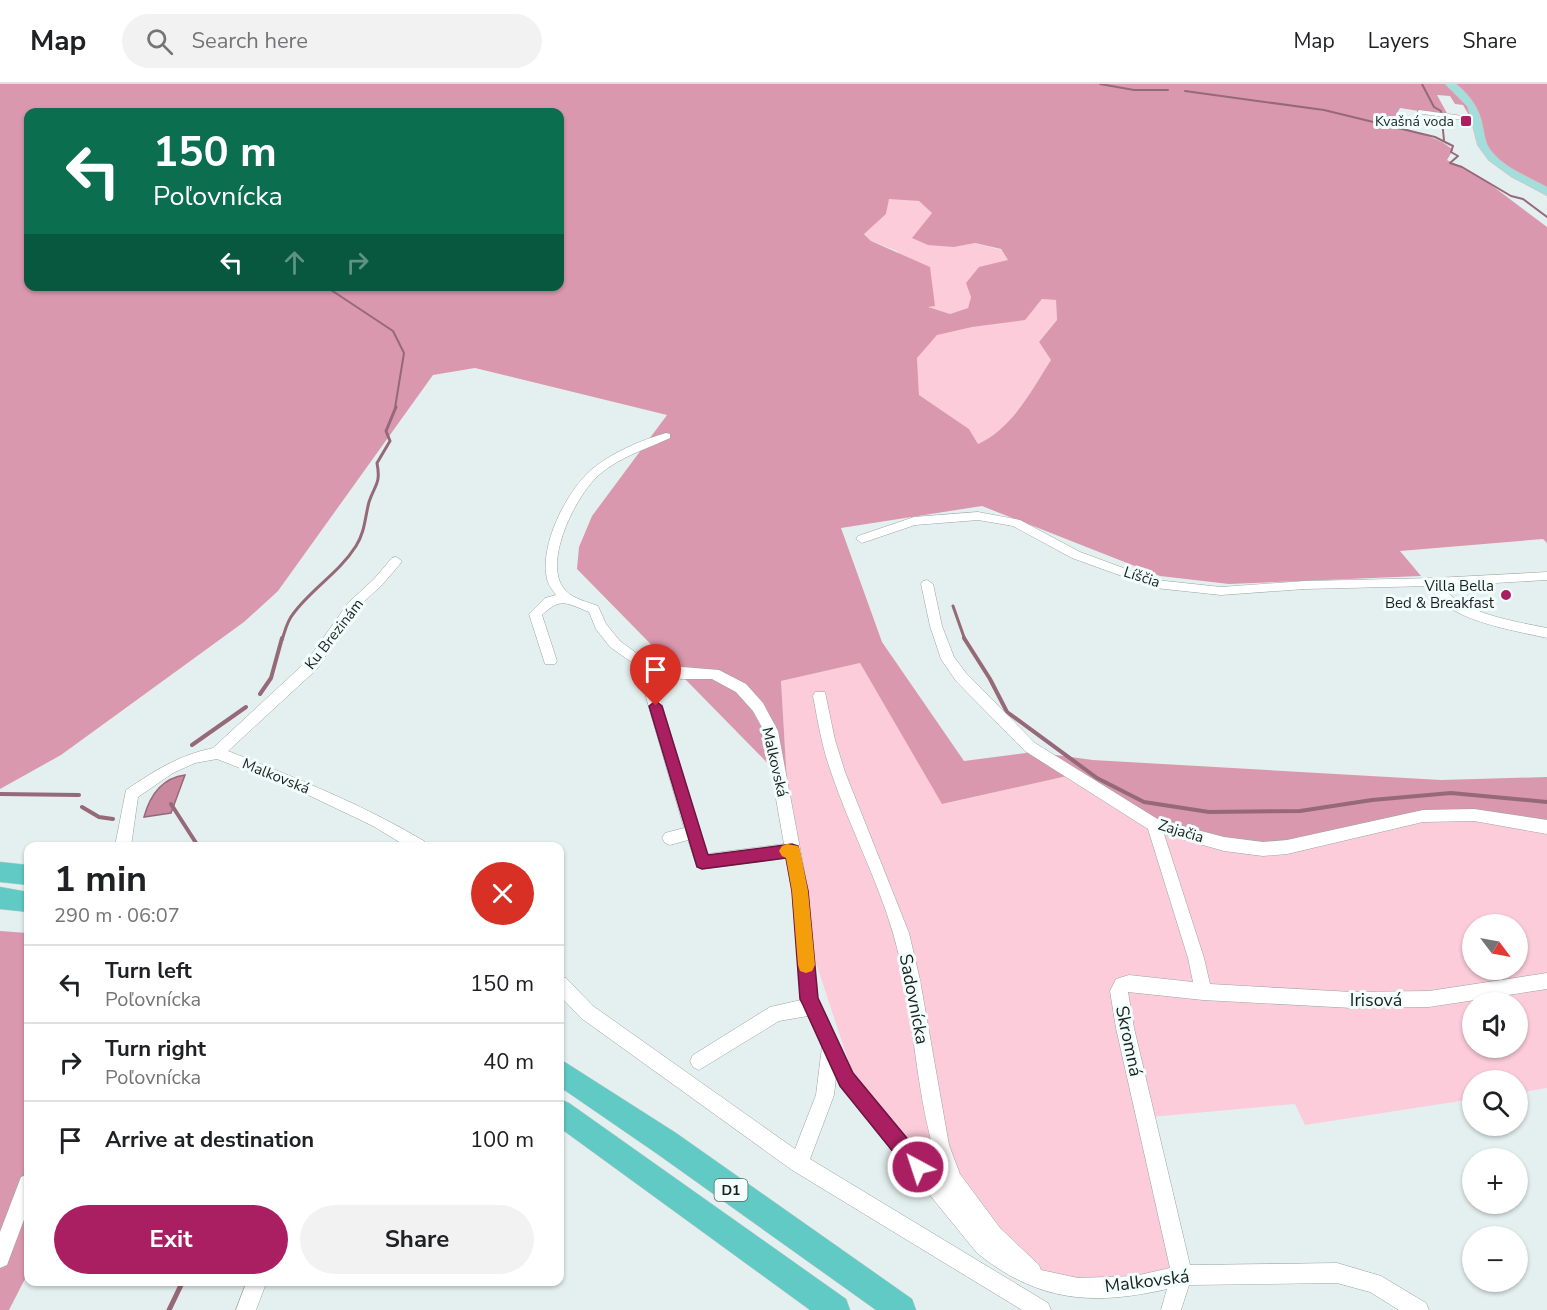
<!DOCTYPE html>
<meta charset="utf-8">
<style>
body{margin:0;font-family:"Nunito Sans",sans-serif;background:#f2f2f2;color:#202124;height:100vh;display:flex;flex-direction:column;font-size:22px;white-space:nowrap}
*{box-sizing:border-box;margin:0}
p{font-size:20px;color:#757577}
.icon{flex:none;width:33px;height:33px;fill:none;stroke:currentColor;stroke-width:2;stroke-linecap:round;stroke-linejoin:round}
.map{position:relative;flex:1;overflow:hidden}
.side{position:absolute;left:24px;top:758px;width:540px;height:444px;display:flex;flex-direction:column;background:#fff;border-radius:12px;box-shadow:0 2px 4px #0004}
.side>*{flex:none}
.hud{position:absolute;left:24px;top:24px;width:540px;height:183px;border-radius:12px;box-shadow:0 2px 4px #0004;background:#0b6e4f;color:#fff;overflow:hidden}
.needle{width:39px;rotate:122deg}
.tools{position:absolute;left:1462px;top:830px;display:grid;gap:12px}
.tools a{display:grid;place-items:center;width:66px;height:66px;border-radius:50%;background:#fff;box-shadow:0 2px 4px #0004;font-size:30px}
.pin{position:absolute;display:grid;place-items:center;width:51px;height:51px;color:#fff;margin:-62px -26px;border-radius:50% 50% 50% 0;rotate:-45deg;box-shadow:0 0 6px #0007}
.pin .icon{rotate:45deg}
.me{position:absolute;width:66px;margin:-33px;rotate:320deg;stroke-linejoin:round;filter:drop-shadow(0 0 4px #0008)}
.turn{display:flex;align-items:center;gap:21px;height:126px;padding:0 30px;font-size:27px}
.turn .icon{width:78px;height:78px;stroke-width:2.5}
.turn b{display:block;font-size:42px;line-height:51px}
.lanes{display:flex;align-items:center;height:57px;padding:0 30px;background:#0003;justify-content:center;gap:30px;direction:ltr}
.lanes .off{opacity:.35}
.round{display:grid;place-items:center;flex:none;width:63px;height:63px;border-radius:32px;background:#f2f2f2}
.head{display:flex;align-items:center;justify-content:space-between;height:102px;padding:0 30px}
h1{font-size:36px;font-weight:700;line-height:45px}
.primary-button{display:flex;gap:12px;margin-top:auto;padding:12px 30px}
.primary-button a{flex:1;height:69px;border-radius:36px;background:#aa1f62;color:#fff;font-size:24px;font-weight:700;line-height:69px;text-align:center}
.primary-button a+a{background:#f2f2f2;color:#202124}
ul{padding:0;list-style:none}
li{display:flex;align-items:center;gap:18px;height:78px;padding:0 30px;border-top:2px solid #e0e0e0}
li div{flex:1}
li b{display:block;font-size:22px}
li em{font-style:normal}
header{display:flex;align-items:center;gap:36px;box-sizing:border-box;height:84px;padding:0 30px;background:#fff;border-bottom:2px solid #e0e0e0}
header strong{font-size:28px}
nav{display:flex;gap:33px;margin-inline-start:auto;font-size:21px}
.search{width:420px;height:54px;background:#f2f2f2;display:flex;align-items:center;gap:15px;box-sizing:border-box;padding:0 21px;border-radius:33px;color:#757577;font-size:22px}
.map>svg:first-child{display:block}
.green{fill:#fcccdb;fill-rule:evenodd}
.forest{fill:#da98ae;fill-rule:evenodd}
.water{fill:#ca889f;stroke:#966979;stroke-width:1.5}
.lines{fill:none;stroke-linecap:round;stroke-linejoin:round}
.stream-far3{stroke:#966979;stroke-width:2}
.stream-far2{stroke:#966979;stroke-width:3}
.stream-far1{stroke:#966979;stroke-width:4}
.stream{stroke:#966979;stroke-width:5}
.minor-casing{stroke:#98a4a3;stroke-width:1}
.major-casing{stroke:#c8c9c9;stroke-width:2}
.highway-casing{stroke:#c8c9c9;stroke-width:1}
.minor{fill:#fff;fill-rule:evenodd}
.major{fill:#a1dfdc;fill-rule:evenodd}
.highway{fill:#62cac4;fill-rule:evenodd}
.route{fill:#aa1f62;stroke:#6e1440;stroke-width:1.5}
.slow{fill:#f59e0b}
.poi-dot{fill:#aa1f62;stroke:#f1fefc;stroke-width:2}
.labels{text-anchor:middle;stroke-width:6;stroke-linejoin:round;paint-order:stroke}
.far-poi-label{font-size:14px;fill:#1b201f;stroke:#f1fefc;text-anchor:end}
.shield{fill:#f1fefc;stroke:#5b6361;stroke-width:1.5}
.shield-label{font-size:14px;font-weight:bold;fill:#1b201f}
.street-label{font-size:15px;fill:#1b201f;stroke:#f1fefc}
.poi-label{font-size:15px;fill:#1b201f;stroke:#f1fefc;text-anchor:end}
.near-street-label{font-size:18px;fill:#1b201f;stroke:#f1fefc}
</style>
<header>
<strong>Map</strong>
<div class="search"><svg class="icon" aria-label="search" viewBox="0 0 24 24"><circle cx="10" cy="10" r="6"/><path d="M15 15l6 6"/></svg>Search here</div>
<nav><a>Map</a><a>Layers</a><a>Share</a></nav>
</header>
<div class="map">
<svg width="1547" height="1226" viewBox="0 0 1547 1226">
<rect width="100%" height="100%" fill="#e4f0ef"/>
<path class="green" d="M889 114 919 117 932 129 913 154 954 163 974 159 1001 166 1008 176 971 213 968 224 950 230 926 223 935 221 897 167 871 157 864 149 886 130Z
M1042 215 1056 216 1057 236 1039 258 1051 276 1025 317 999 349 978 360 969 345 919 311 917 274C923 267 931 254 939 250 969 236 1022 248 1042 215Z
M860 579 943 720 1067 692 1483 728 1547 743V1004L1518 1009V996H1473V1015L1305 1041 1295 1020 1151 1033 1178 1158 1192 1183 1109 1205 1030 1186 998 1170 855 997 813 870 787 699 781 597ZM1473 840H1518V885H1473ZM1473 918H1518V963H1473Z"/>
<path class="forest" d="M0 0H1547V108L1491 73 1475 36 1400 24 1393 37C1412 51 1436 50 1453 66L1447 76 1482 94 1547 143V459L1543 455 1400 467 1421 492 1229 500 1160 492 982 422 841 444 882 558 964 677 1033 668 1093 676 1441 696 1547 693V743L1483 728 1257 765 1179 749 1067 692 942 720 860 579 781 597 787 699 577 485 579 463 592 432 667 331 475 284 433 291 278 507 244 538 61 671 0 705ZM1437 11 1450 12 1455 20 1463 21 1470 33 1448 31ZM28 28H560V202H28ZM889 115 919 117 932 129 912 154 928 161 954 163 975 159 1001 165 1008 176 979 183 966 199 971 213 968 224 950 230 928 223 935 222 930 183 871 157 864 150 886 130ZM1042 215 1056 216 1057 236 1039 258 1051 276C1031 307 1012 345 978 360L969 345 919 311 917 274 937 251 972 243 1025 236Z
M0 847 28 849V1189L9 1226H0Z"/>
<path class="water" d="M185 691 171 729 144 733C150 711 163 694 185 691Z"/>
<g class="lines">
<path class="stream-far3" d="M1100 0 1134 6H1168
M1422 0 1434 23 1441 27 1444 56
M1185 7 1324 26 1435 53 1453 62 1451 68 1458 72 1450 79 1462 83 1511 112 1523 115 1547 133
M325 202 393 247 404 269 395 324"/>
<path class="stream-far2" d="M953 522 965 556
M282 556C285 547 287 537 293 530 311 505 339 489 356 462 365 448 365 433 369 418 375 400 381 400 377 379L390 357 386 347 396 323"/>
<path class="stream-far1" d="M964 554 990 595 1007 628 1097 694 1144 718 1209 728 1300 727 1372 716 1451 709 1547 718
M260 610 271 594 282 554
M192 661 246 623
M0 710 79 711
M171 720 198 762
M82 723 99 733 113 735"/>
<path class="stream" d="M169 1226 183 1197"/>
<g class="minor-casing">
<path id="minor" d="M1419 26 1477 34 1480 36 1477 38 1417 29Z
M666 349 670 350V354C646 365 620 373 600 390 577 409 541 479 565 506 573 515 588 518 598 522L606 540 620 557 643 574 658 581 719 586 746 600 763 619 778 647 808 807 817 914 853 990 945 1099C913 1020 917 931 893 849 877 794 849 742 831 688 822 663 818 638 813 612L815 608H825L835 656 845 688 909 849 920 896 949 1061 960 1090 1000 1144 1039 1181 1041 1186 1078 1194 1135 1192 1170 1184 1116 944 1110 907 1116 895 1129 891 1193 898 1188 874 1148 745 1025 667 956 597 941 575 930 542 921 500 923 497 927 496 933 500 942 542 954 573 966 589 1035 659 1159 736 1224 753 1263 758 1287 756 1423 726 1474 725 1547 736V750L1474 737 1423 738 1287 770 1263 772 1224 767 1164 750 1204 874 1210 900 1352 908 1429 907 1547 889V905L1429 923 1352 924 1203 916 1128 908 1134 944 1190 1181 1337 1179 1381 1192 1426 1219 1429 1226H1399L1370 1208 1337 1199 1189 1201 1181 1226H1161L1167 1205C1093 1222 1038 1218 977 1169L841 1002 836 993 834 1011 810 1075 1048 1219 1051 1226H1022L792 1086 581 934 560 912V892L566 894 593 922 795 1065 816 1011 822 963 808 932 779 937 699 986 693 983 690 977 693 971 770 923 801 916 792 807 786 774 702 785 697 783 688 756 670 761 665 759 662 754 665 749 684 744 637 582 610 563 596 545 589 528C566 519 561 513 542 531L557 577 555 580H545L529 530 545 514 556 511C553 506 548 501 547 495 539 462 566 408 591 386 611 369 641 356 666 349ZM653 590 682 595H712L736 608 753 627 764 647 784 760 707 770Z
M978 428 1020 436 1080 468 1156 496 1221 503 1305 497 1435 494 1547 488V496L1443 502C1458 529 1518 538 1547 544V554C1516 547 1466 539 1442 518 1437 514 1434 508 1431 502L1305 505 1221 511 1155 504 1072 474 1013 442 978 436 915 441 862 459 856 455 858 452 914 433Z
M396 473 402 477 400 480 382 501 356 525 317 585 228 667C296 694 362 720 424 757L427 762H406L373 742 304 709 217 675 195 679 173 689 138 713 131 762H115L126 706C154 687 179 671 213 664L307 577 348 519 374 495 392 474Z
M28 1090V1125L7 1181 0 1184V1148L21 1093Z
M247 1197H267L256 1226H236Z"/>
</g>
<g class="major-casing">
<path id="major" d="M1446 0H1455C1469 11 1479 25 1482 42 1484 50 1484 58 1489 65 1502 84 1528 93 1547 104V111L1511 92 1489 76 1478 61 1468 22Z"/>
</g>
<g class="highway-casing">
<path id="highway" d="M0 778 28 781V801L0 798Z
M0 803 28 808V828L0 825Z
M560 975 676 1049 912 1215 916 1226H876L656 1069 560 1003Z
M560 1015 569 1019 846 1215 850 1226H810L560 1044Z"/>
</g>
<use href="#minor" class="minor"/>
<use href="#major" class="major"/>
<use href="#highway" class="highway"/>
</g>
<path class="route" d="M656 617 662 622 708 771 792 760 798 762 808 807 818 914 853 989 925 1076 928 1083 925 1090 918 1092 911 1090 840 1002 803 921 800 915 792 807 786 774 702 785 697 783 649 622Z"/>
<path class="slow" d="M787 760 798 762 800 766 808 807 815 881 812 887 806 889 800 887 798 881 792 807 786 774 782 772 779 767 782 762Z"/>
<g class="poi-dot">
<rect x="1460" y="31" width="12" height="12" rx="3"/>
<circle cx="1506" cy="511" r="6"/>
</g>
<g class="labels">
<g class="far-poi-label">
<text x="1454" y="42">Kvašná voda</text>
</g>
<rect class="shield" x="714.5" y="1095" width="33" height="22" rx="4.5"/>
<g class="shield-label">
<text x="731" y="1111">D1</text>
</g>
<g class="street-label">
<text transform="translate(1142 493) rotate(18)" y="5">Líščia</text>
<text transform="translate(334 550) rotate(-52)" y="5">Ku Brezinám</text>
<text transform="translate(775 678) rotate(77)" y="5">Malkovská</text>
<text transform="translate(276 692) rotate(22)" y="5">Malkovská</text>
<text transform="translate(1181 747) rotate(17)" y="5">Zajačia</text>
</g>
<g class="poi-label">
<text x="1494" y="507">Villa Bella<tspan x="1494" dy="17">Bed &amp; Breakfast</tspan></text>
</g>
<g class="near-street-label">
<text transform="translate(914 915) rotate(79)" y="6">Sadovnícka</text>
<text x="1376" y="922">Irisová</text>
<text transform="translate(1129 957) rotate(78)" y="6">Skromná</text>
<text transform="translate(1147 1197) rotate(-7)" y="6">Malkovská</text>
</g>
</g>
</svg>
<div class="tools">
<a><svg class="needle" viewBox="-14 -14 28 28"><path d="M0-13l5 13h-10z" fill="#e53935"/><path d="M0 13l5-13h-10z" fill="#757577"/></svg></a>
<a><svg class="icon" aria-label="sound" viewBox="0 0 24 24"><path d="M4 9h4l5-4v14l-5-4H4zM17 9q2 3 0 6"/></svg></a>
<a><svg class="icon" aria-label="search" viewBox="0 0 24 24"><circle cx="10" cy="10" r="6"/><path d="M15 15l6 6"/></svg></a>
<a>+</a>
<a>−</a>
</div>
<div class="pin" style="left:656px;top:622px;background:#d93025"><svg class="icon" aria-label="arrive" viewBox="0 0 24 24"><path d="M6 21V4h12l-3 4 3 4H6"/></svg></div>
<svg class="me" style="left:918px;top:1083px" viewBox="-20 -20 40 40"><circle r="17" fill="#aa1f62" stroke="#fff" stroke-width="3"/><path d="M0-11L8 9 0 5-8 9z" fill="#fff"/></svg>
<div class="hud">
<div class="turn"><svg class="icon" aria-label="left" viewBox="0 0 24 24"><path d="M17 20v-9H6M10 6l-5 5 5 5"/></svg><div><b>150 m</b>Poľovnícka</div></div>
<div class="lanes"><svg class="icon" aria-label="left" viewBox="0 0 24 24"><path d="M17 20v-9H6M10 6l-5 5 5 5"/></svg><svg class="icon off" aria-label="ahead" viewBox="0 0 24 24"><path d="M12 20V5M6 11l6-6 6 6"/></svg><svg class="icon off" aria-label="right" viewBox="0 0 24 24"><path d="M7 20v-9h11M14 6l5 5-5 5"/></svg></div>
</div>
<section class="side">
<div class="head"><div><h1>1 min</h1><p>290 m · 06:07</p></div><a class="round" style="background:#d93025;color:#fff"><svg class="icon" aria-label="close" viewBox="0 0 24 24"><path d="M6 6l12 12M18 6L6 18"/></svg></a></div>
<ul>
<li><svg class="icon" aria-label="left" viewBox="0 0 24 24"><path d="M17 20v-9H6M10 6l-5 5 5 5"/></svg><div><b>Turn left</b><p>Poľovnícka</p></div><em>150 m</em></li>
<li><svg class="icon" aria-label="right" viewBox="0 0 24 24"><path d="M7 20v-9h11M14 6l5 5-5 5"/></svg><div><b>Turn right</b><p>Poľovnícka</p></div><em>40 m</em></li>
<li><svg class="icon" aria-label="arrive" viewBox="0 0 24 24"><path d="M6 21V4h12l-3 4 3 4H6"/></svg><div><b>Arrive at destination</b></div><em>100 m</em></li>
</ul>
<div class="primary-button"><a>Exit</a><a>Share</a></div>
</section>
</div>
